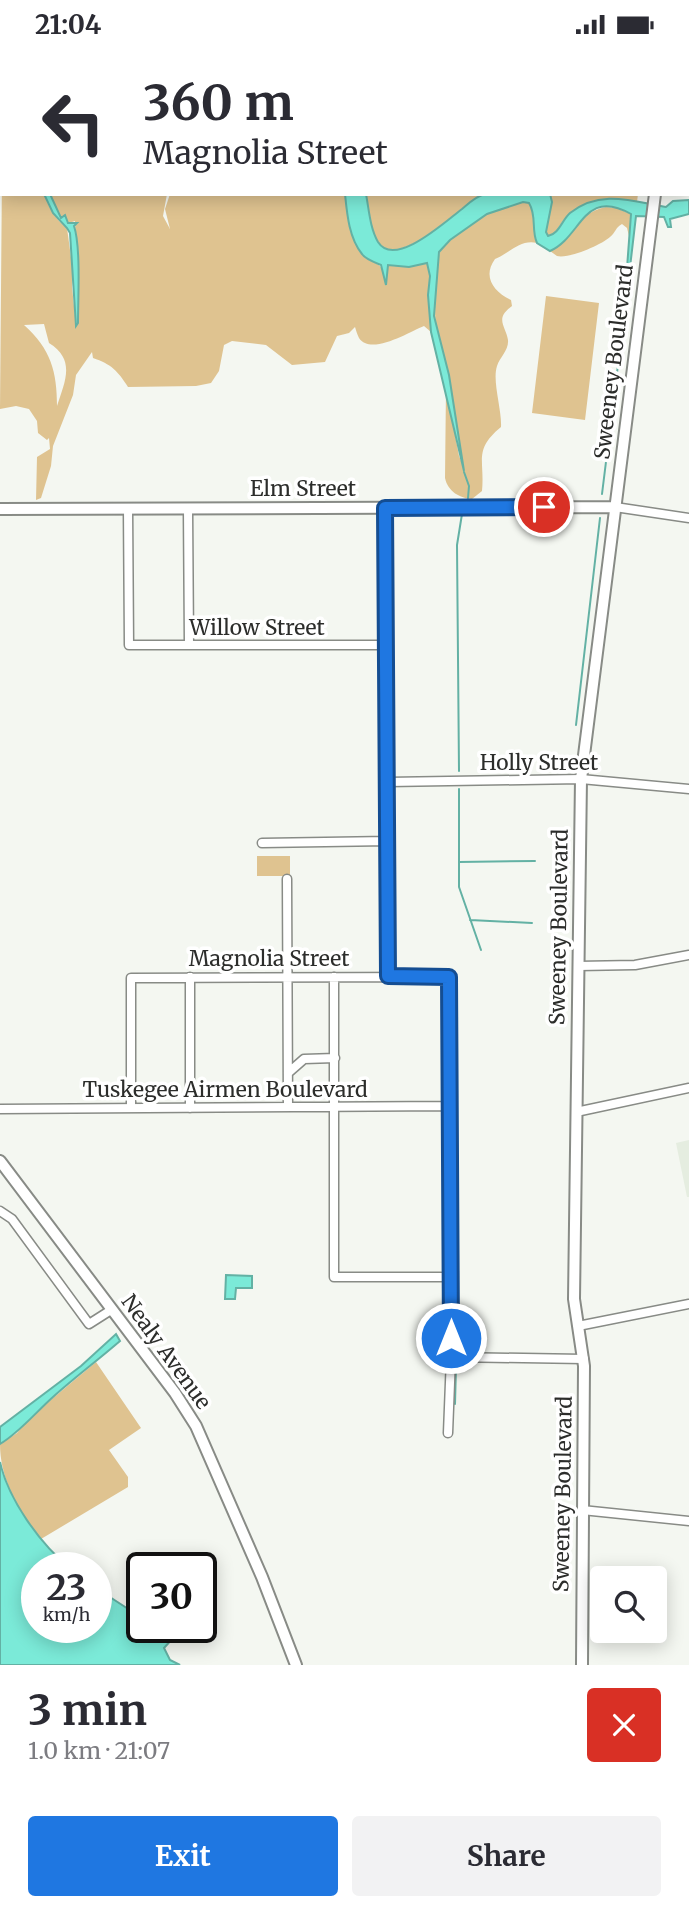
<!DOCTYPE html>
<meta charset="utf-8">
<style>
body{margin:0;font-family:Merriweather,serif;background:#f2f2f3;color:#2b2b33;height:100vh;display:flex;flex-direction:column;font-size:26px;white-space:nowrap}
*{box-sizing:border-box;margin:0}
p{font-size:23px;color:#7c7c81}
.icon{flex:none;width:38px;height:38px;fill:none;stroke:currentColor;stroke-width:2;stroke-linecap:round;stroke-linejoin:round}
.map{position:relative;height:1616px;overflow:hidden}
.sheet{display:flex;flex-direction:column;background:#fff;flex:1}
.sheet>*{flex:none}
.banner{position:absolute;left:0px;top:0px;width:690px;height:147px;box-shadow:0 4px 18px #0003;background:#fff;color:#2b2b33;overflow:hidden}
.buttons{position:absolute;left:590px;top:1517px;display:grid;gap:14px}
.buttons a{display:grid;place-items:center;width:77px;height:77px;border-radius:7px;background:#fff;box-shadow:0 4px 18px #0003;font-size:35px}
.speed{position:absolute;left:21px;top:1503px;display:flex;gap:14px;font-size:35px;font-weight:700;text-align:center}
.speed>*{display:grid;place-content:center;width:91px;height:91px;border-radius:50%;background:#fff;box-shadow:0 4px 18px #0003;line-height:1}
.speed small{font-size:18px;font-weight:400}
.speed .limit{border:4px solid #111;border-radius:10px;background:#fff;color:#111}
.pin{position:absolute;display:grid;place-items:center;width:60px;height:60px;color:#fff;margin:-30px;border:4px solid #fff;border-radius:50%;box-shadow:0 2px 7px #0007}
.me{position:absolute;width:77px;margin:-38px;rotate:0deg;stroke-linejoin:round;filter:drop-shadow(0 0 5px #0008)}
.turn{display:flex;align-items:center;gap:24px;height:147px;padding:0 28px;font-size:32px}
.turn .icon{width:91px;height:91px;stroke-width:2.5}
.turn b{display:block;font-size:49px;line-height:60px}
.round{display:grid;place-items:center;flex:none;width:74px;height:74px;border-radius:7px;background:#f2f2f3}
.summary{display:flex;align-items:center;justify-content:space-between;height:119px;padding:0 28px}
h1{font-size:42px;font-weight:700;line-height:52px}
.primary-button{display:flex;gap:14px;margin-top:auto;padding:14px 28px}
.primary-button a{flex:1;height:80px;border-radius:7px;background:#1f77e1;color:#fff;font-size:28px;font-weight:700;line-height:80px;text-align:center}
.primary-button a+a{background:#f2f2f3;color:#2b2b33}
.status{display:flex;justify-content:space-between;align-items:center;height:49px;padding:0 35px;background:#fff;direction:ltr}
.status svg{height:19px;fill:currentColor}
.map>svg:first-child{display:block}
.built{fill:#e5ede0}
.green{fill:#dfc390;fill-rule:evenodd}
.water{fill:#7bead8;stroke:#63b1a4;stroke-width:2}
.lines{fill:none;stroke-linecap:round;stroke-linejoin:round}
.stream{stroke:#63b1a4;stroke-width:2}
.street-casing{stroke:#888b86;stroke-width:11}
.secondary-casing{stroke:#888b86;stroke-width:14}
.street{stroke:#fff;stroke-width:8}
.secondary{stroke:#fff;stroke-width:10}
.route-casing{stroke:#144d92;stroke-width:18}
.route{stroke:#1f77e1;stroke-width:12}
.labels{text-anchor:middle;stroke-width:7;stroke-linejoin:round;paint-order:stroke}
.street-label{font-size:21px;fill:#2c2d2b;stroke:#fff}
</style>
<div class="status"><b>21:04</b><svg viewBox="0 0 49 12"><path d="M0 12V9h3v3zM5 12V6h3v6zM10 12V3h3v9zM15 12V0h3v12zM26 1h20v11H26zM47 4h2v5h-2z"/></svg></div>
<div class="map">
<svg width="689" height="1616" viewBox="0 0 689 1616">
<rect width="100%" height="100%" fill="#f4f7f1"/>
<path class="built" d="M689 1091V1148H687L676 1094Z"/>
<path class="green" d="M2 123V145H44C49 159 56 171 67 179L73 223 72 238 76 276 78 274 75 172 69 174 58 166 50 145H167L163 167 170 180 165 160 170 145H345C347 165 349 189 362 205 370 216 379 209 386 227L388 216 409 218 427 214 430 227 428 246 431 283 424 277C409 283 371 307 359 289 357 285 356 281 355 278L349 284 337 287 325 313 292 316 266 296 232 292 224 296 219 322 211 334 196 337 128 338C118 322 111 315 93 309L92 303 76 326 73 346 53 397 51 417 41 449 36 451 37 408 50 400 49 389 47 391 38 384 37 372 29 360 16 357 0 360ZM44 275 49 294C76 311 65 332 57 357 57 323 51 300 24 276Z
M366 145H484C466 156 396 223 378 193 370 179 369 161 366 145Z
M550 145H638L637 153C617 148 585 149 569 165 562 171 558 181 552 187H548L546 183 552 153Z
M523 153 529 154C537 167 531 181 537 194 520 190 510 204 495 210 482 228 494 243 511 251L512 257C494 270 506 277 508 291 509 301 500 308 497 317 492 332 502 361 501 378 473 401 485 411 482 442L472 450C460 449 448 443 445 429L446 338 459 407 464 419 449 338C449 318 440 300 436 281 434 268 435 211 441 201 457 175 495 159 523 153Z
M606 158 616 159 631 165 630 191 627 179 622 175C615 179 616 183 610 188 601 196 569 210 557 207L550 202C577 190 572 165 606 158Z
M546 247 599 254 585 371 532 364Z
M257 807H290V827H257Z
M96 1313 141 1379 109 1401 128 1428V1438L41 1490C19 1462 0 1431 0 1395L17 1384 28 1370Z"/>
<path class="water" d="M44 145H50L61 169 65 166 68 174H77L74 177C81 198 78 250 78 274L76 277 70 184 67 179 53 164Z
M345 145H366C369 161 370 179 378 193 395 220 447 171 462 160 468 155 476 147 485 145 500 142 533 145 550 145L552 153 546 183 548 187C559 185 562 171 570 164 600 140 632 152 666 158L673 152 689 151V165L670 170 671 178H668L664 168 636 167 629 227 627 219 631 165C583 138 582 188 550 202L537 194C531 181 537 167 529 154L523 153 487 165 450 191 439 203 434 267 449 326 464 422 431 283 428 246 430 227 427 214 409 218 388 216 386 236 381 216C376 214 365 210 362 205 349 189 347 165 345 145Z
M226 1226 252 1227V1239H236L235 1250H225Z
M116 1285 120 1292C98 1311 74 1329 53 1348 36 1363 19 1384 0 1395V1378L81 1317Z
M0 1413C8 1450 40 1495 70 1519H37V1578H96V1539L142 1569V1578L150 1579 157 1591H163L175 1579H182L164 1599 170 1611 180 1616H0Z"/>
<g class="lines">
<path class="stream" d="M464 423 469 437 468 449
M602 445 629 227
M576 676 600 469
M459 722 457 496 462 465
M459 740V838L481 901
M459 813 535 812
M470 871 532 874
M455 1355 456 1318"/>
<g class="street-casing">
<path id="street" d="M615 458 689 469
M128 459 129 596H386
M385 459 388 927
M188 460 189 596
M388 733 581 730 689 740
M262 794 388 792
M287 830 288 1058
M578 917 635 916 689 906
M190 928V1059
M334 928V1228H451
M288 1024 304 1010 335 1009
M131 1059V929L449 928 451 1308 448 1384
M0 1060 450 1057
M576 1063 689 1039
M0 1162 12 1170 89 1275 111 1261
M578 1277 689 1255
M451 1308 584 1310
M582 1461 689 1472"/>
</g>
<g class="secondary-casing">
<path id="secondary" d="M676 2V0
M0 460 615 458
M0 1112 175 1344 196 1377 262 1528 296 1616
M582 1616 584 1317 574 1250 581 730 655 145"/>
</g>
<use href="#street" class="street"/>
<use href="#secondary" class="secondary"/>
</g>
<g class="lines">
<g class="route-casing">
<path id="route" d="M451 1289 449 928 388 927 385 459 544 458"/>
</g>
<use href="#route" class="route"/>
</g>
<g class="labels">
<g class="street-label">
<text transform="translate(614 313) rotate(-83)" y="7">Sweeney Boulevard</text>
<text x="303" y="447">Elm Street</text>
<text x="257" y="586">Willow Street</text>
<text x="539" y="721">Holly Street</text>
<text transform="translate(559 878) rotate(-89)" y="7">Sweeney Boulevard</text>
<text x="269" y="917">Magnolia Street</text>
<text x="225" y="1048">Tuskegee Airmen Boulevard</text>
<text transform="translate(166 1303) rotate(54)" y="7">Nealy Avenue</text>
<text transform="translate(563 1445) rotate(-89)" y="7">Sweeney Boulevard</text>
</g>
</g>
</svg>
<div class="buttons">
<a><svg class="icon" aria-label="search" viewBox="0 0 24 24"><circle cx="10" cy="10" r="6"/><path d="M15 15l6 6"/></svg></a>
</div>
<div class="speed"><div>23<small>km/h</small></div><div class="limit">30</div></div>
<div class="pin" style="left:544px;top:458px;background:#d93025"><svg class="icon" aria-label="arrive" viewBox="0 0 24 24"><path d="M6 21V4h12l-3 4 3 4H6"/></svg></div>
<svg class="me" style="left:451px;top:1289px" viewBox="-20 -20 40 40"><circle r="17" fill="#1f77e1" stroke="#fff" stroke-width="3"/><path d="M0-11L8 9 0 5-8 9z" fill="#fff"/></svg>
<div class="banner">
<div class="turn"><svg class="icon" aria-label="left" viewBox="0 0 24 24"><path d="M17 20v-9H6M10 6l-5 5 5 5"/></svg><div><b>360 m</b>Magnolia Street</div></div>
</div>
</div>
<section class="sheet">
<div class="summary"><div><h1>3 min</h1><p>1.0 km · 21:07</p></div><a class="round" style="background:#d93025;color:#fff"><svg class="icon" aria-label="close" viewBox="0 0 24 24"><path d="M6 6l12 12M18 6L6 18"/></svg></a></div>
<div class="primary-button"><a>Exit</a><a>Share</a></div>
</section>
